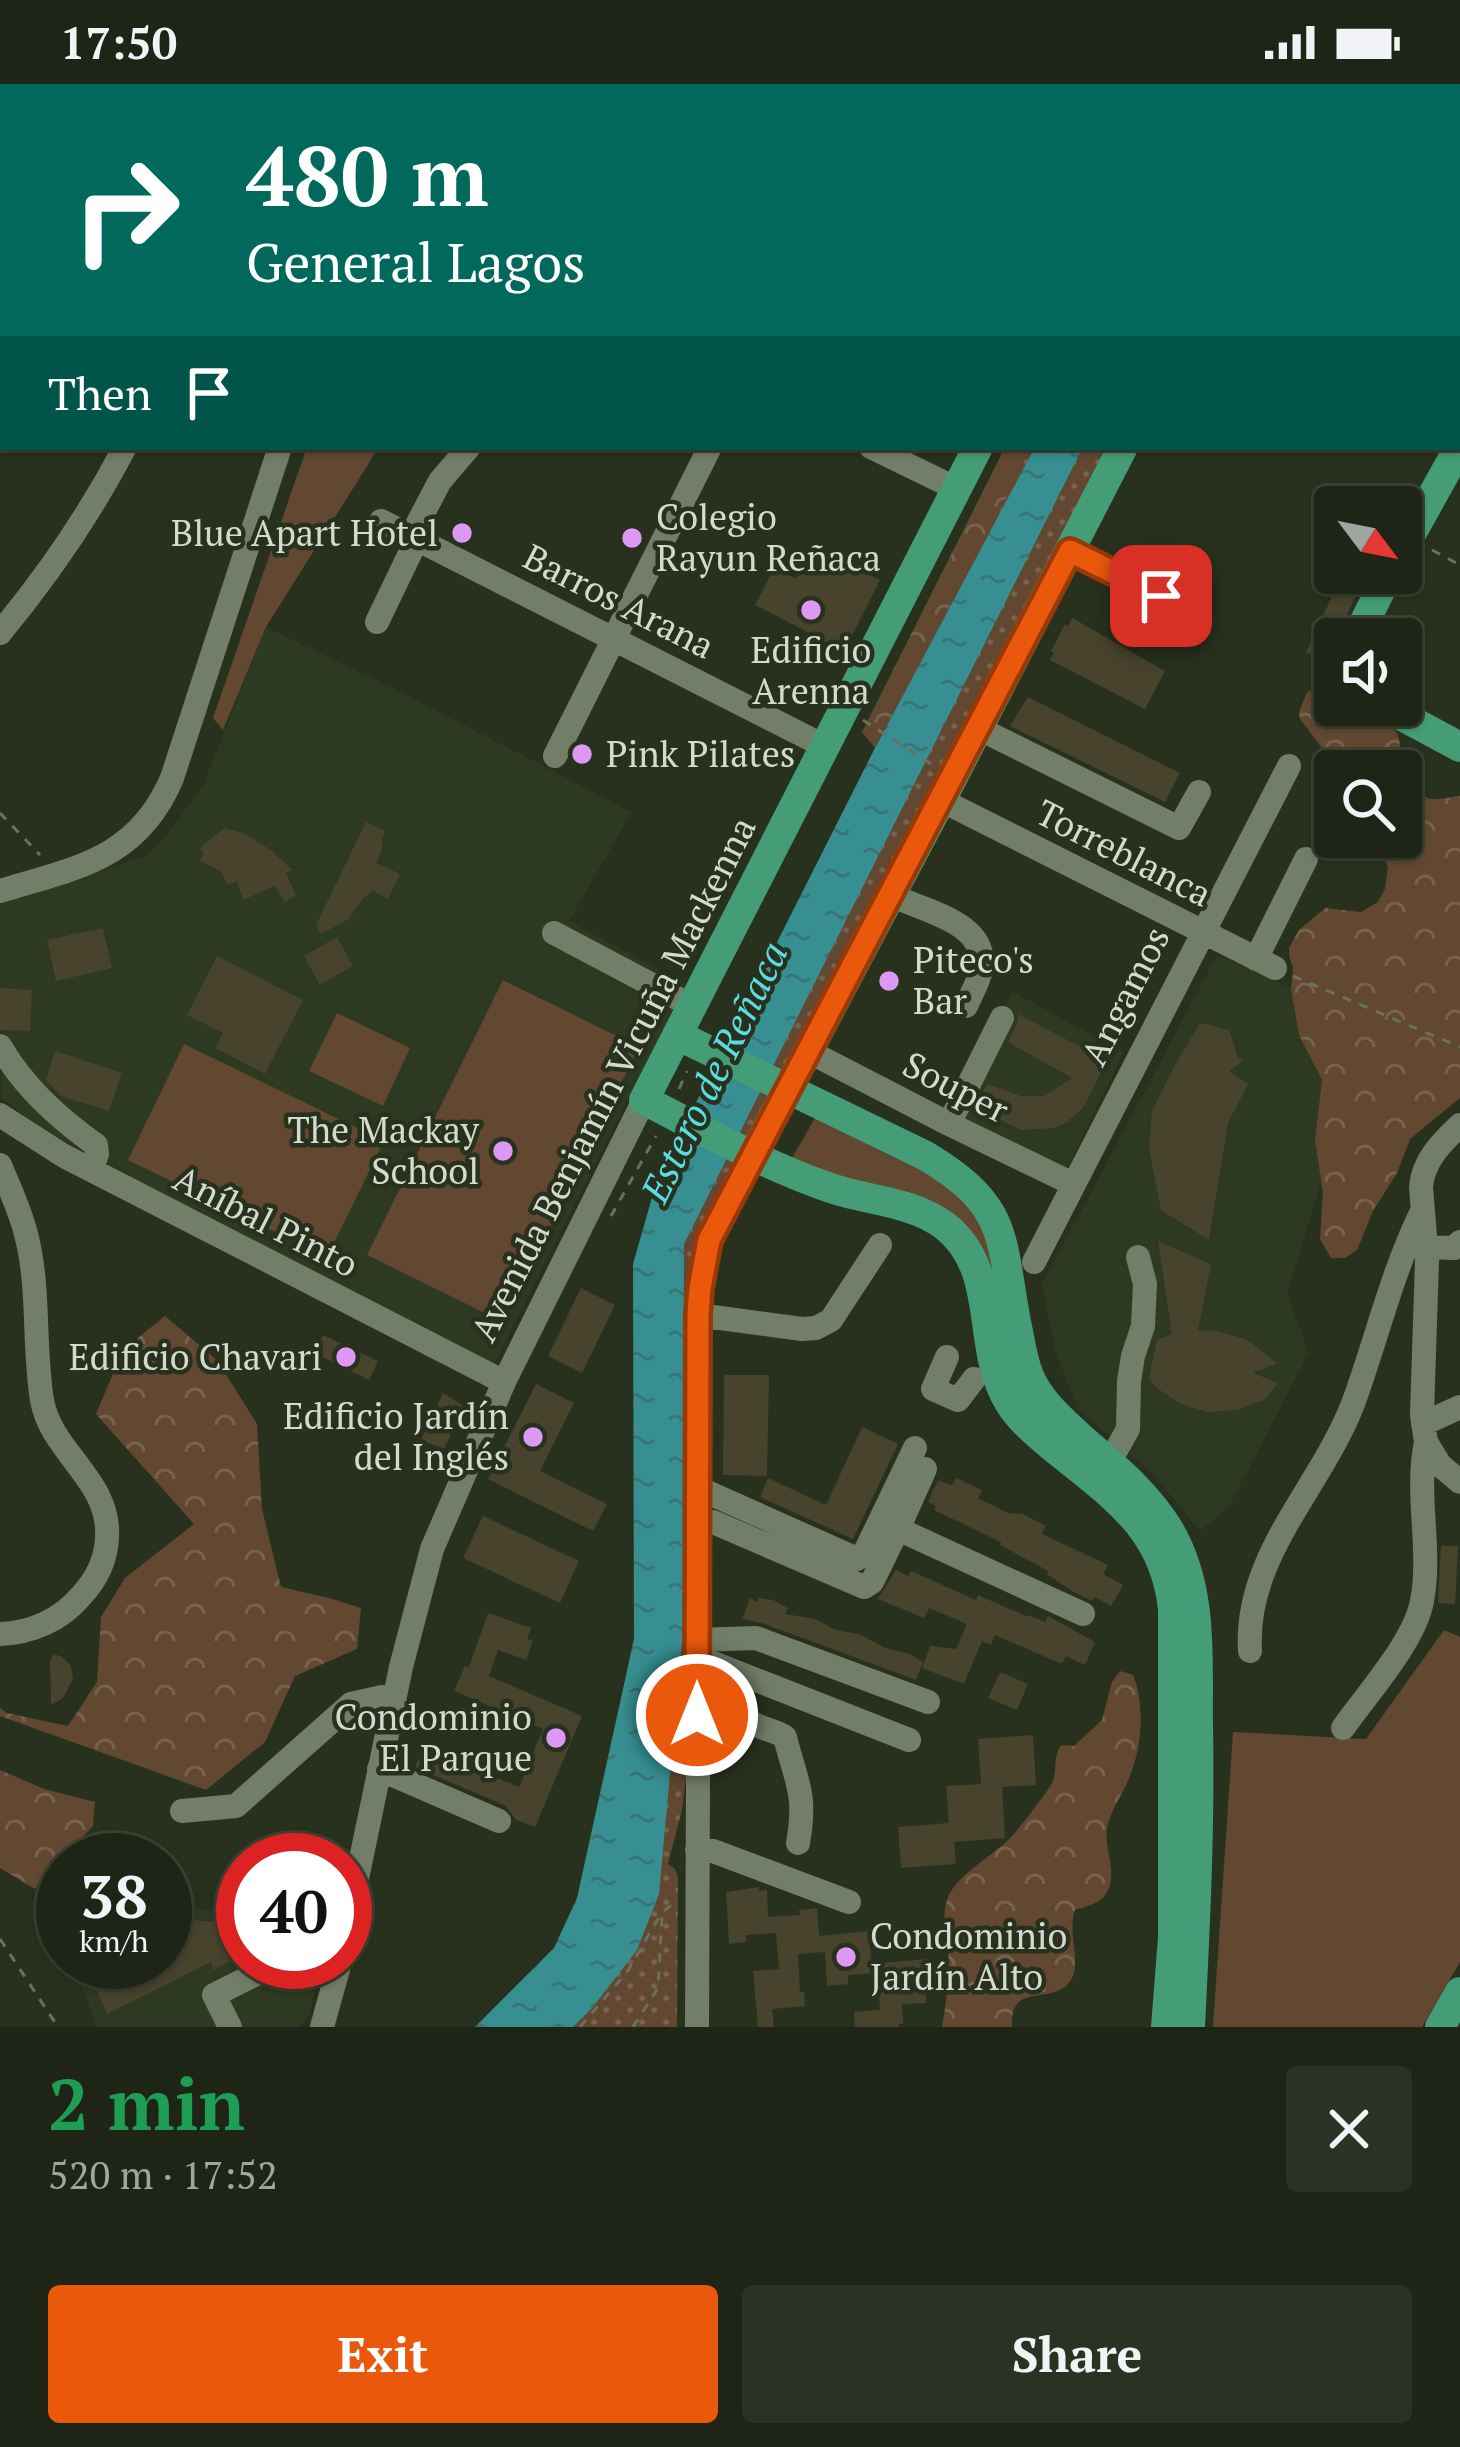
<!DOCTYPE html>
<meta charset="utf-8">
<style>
body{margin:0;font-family:"PT Serif",serif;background:#2b3123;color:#f1f3f6;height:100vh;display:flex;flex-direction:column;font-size:45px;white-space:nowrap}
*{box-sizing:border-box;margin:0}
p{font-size:39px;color:#a1a5a1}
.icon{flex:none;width:66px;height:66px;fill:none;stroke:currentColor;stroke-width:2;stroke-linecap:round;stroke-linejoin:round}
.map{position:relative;height:1943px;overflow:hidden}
.details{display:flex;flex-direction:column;background:#1e2516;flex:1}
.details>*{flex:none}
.banner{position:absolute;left:0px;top:0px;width:1461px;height:366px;box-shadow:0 3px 9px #0004,0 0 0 3px #3c4235;background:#00695c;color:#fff;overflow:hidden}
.needle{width:78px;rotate:122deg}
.buttons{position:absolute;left:1314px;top:402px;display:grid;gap:24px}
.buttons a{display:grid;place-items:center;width:108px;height:108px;border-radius:12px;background:#1e2516;box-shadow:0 3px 9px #0004,0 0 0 3px #3c4235;font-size:60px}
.speed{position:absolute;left:36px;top:1749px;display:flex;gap:24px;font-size:60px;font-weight:700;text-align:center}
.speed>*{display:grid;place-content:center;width:156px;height:156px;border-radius:50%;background:#1e2516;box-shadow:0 3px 9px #0004,0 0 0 3px #3c4235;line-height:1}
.speed small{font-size:30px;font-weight:400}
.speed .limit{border:18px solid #d22;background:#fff;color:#111}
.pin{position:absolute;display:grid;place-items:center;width:102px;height:102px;color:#fff;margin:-51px;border-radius:24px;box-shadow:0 6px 18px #0006}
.me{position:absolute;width:132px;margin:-66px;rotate:0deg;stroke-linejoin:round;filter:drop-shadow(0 0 9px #0008)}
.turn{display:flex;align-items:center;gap:42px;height:252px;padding:0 48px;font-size:54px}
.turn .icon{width:156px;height:156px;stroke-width:2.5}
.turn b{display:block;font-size:84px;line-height:102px}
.then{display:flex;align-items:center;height:114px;padding:0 48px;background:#0003;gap:24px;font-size:45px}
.round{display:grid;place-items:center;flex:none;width:126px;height:126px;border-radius:12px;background:#2b3123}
.overview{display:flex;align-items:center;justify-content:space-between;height:204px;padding:0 48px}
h1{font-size:72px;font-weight:600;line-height:90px;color:#1e9e55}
.button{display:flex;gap:24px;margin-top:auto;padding:24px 48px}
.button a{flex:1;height:138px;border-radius:12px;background:#ea580c;color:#fff;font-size:48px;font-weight:600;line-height:138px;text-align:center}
.button a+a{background:#2b3123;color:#f1f3f6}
.status{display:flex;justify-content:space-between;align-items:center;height:84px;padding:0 60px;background:#1e2516;direction:ltr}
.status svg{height:33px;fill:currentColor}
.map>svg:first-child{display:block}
.built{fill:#2d3920}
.green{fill:#624731}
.forest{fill:url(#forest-crowns)}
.park{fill:url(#park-dots)}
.water{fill:url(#water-ripples)}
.building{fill:#48432d}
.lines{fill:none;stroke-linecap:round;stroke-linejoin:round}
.path{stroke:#697161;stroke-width:3;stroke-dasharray:9 9;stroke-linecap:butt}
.minor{stroke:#737e69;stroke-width:24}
.major{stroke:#459d77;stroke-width:30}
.route-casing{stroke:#983908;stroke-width:30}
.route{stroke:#ea580c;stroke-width:21}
.poi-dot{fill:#dd98f3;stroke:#28311e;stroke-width:4.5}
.labels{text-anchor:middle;stroke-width:9;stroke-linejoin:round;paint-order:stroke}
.poi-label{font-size:36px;fill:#d4dace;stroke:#28311e;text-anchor:end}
.street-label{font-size:36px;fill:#d4dace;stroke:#28311e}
.water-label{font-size:39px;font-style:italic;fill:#5bdce0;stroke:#28311e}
</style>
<div class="status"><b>17:50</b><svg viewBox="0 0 49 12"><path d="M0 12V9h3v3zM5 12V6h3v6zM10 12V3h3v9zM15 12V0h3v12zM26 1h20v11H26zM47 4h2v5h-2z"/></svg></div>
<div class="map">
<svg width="1460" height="1943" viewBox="0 0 1460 1943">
<defs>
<pattern id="forest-crowns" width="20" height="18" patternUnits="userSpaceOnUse" patternTransform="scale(3)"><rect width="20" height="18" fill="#624731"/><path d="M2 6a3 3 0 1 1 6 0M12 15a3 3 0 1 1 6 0" fill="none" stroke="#78614e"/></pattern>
<pattern id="park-dots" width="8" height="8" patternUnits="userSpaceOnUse" patternTransform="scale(3)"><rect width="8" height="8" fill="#624731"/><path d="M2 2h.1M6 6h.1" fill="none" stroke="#78614e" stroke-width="1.8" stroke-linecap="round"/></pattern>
<pattern id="water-ripples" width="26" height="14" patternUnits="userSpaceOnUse" patternTransform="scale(3)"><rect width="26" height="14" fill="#378f91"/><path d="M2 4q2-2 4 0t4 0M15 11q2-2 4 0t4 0" fill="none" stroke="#3a7474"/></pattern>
</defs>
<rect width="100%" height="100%" fill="#28311e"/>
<path class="built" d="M266 543 391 603 632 728 569 837 686 900 494 1280 172 1115 44 1046 1 1014 0 816 98 788 147 771 167 751 203 701Z
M1217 871 1380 943 1330 1069 1287 1211 1309 1269 1228 1424 1200 1447 1153 1390 1079 1326 1056 1269 1042 1201Z
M1013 908 1124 968 1067 1084 951 1029Z
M165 1796 179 1799 198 1825 243 1831V1878H321L310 1928 300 1943H97L73 1878H165Z"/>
<path class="green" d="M307 363H379L266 543 223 646 213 634Z
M503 896 639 963 503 1238 367 1171Z
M337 929 410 964 383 1022 309 987Z
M184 960 384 1057 327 1173 128 1076Z
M815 1034H820C844 1047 868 1061 893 1073 904 1078 916 1080 927 1085 965 1101 992 1146 997 1186 1002 1224 1002 1267 1020 1302 1049 1357 1115 1379 1149 1430 1166 1455 1178 1484 1184 1514 1190 1548 1186 1596 1186 1632 1188 1736 1189 1839 1182 1943L1183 1789 1179 1522 1171 1485 1156 1451 1129 1417 1044 1343 1016 1309 1003 1277 991 1202 983 1175 964 1146 924 1115 839 1095 792 1074Z
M1444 1546 1460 1553V1878L1422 1943H1213L1233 1648 1366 1655Z"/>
<path class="forest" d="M1005 363H1035L875 664 862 648Z
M1319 603 1335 608V621C1352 621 1355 625 1368 635 1376 640 1387 640 1394 645 1407 656 1392 708 1432 715 1440 716 1451 713 1460 712V1014L1410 1055 1397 1089 1373 1127 1357 1166 1345 1174H1331L1320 1155 1323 1109 1315 1056 1322 996 1299 951 1291 905 1293 884 1289 871V864L1299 846 1325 824 1361 828 1378 818 1385 805 1388 783 1373 753H1401V687H1353L1326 669 1300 635 1299 628 1307 608Z
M165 1232 217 1276 257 1340 262 1425 281 1503 329 1514 361 1524 357 1565 295 1592 265 1658 206 1706 0 1632V1624L7 1629 68 1642 97 1598 101 1533 125 1494 194 1440 96 1330 123 1266Z
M1120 1587 1133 1591C1145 1621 1142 1662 1130 1692 1123 1710 1111 1725 1107 1744 1104 1766 1118 1789 1107 1808 1101 1820 1087 1822 1075 1826 1066 1849 1085 1884 1067 1901 1046 1920 1009 1899 1012 1943H942C945 1925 948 1905 949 1887 950 1863 939 1838 948 1813 957 1791 992 1772 1008 1756 1016 1749 1050 1705 1053 1697 1057 1683 1053 1674 1061 1661L1074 1662 1102 1636 1112 1598Z
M0 1686 44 1705 95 1718 93 1742 35 1805 0 1784Z"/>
<path class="park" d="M1031 363H1119L702 1179 696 1608 682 1726 668 1780 675 1785 678 1793 677 1943H496L570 1865 646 1560 640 1212 929 573Z"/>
<path class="water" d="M1035 363H1083L684 1160 683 1547 659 1810 637 1866 592 1924 573 1943H475L554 1864 577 1814 634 1555 633 1180 657 1096 875 664Z"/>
<path class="building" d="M814 462 880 496 844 567 755 521 774 484 796 495Z
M1343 489H1367L1335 555V571L1331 579 1306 568Z
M1072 534 1165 587 1145 625 1050 576 1054 569 1051 567 1065 540 1068 542Z
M1028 613 1180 689 1165 718 1010 642Z
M366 738 385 747 382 755V765L376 779 400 790 388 815 373 807 363 814 349 835 321 850 316 841Z
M224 744 244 749 272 767 292 786 286 789 296 811 285 818 275 802 243 816 237 797 228 801 220 787 200 777 204 769 199 765Z
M103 844 112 884 56 897 47 856Z
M337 853 353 882 320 901 304 872Z
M217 872 303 916 265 990 215 964 223 949 187 931Z
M0 904 32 906 30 947 0 946Z
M1018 930 1107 977 1083 1024 1066 1039 1055 1044 1021 1046 976 1024 987 1000 1021 1012H1044L1072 994 1008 958 1017 940Z
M1200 939 1229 946 1238 973 1243 977 1229 987 1248 1000 1228 1039 1209 1156 1161 1126 1149 1065 1152 1027 1175 981Z
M55 967 122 989 109 1027 61 1012 46 996Z
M1158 1157 1211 1180 1198 1246 1218 1247 1248 1256 1277 1279 1253 1289 1278 1299 1264 1316 1237 1326 1208 1328 1181 1320 1158 1305 1149 1295 1157 1256 1172 1250Z
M581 1204 615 1221 582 1289 548 1272Z
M323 1251 378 1277 369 1296 314 1269Z
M724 1291H769L767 1392 723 1391Z
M536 1300 574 1319 540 1387 607 1420 593 1447 488 1395Z
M443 1309 464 1322 444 1365 421 1356Z
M862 1343 898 1360 853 1455 760 1413 768 1394 826 1421Z
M956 1394 982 1406 978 1414 1008 1429 1023 1430 1046 1442 1042 1450 1108 1481 1103 1490 1123 1501 1111 1522 1095 1513 1092 1517 1072 1507 1047 1490 1048 1487 1000 1461 1001 1458 934 1426 936 1422 928 1418 938 1396 952 1402Z
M483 1432 579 1477 560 1519 463 1474Z
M1441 1462H1458L1455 1520 1438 1519Z
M896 1486 908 1492 911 1487 976 1516 978 1511 1028 1533 1029 1531 1045 1538 1048 1532 1095 1558 1085 1581 1066 1572 1062 1580 995 1551 991 1561 982 1557 964 1600 922 1584 930 1562 956 1565 967 1540 929 1524 924 1534 878 1515Z
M750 1514 757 1518 759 1514 773 1516 788 1524 785 1530 815 1535 836 1546 859 1550 885 1564 910 1570 923 1578 916 1596 762 1539 742 1535Z
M488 1529 531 1544 527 1555 533 1557 526 1576 498 1566 489 1592 582 1632 535 1743 515 1735 506 1722 415 1683 424 1663 519 1703 543 1645 454 1607 465 1582 469 1583Z
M54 1570 62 1573 71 1582 73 1595 63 1614 51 1621 50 1576Z
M1000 1588 1028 1600 1017 1626 988 1614Z
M1033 1651 1036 1701 1002 1703 1005 1754 954 1758 956 1780 901 1784 898 1743 949 1739 946 1702 981 1700 978 1655Z
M759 1803V1807L767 1806 768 1833 800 1831 799 1826 817 1824 819 1852 869 1847 871 1876 882 1875V1879L926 1875V1884H930L931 1910H926V1919L902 1920 903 1940H899V1943H855L854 1928 880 1926 878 1889 848 1891V1900L827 1902 825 1868 798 1870 800 1908H804L805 1922 772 1925 774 1943H758L753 1887 779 1885 776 1849 746 1851V1858L729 1860 726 1808Z
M165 1806 176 1807 191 1836 243 1840V1870L213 1886 211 1878 107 1930 85 1878H165Z"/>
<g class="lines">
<path class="path" d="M221 0 225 3
M0 201 3 203
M0 228 3 220
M1432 466 1460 481
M863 636 931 680
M0 729 40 771
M1293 892 1460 963
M679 1005 687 987
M611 1132 656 1052
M0 1855 58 1943
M580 1943 627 1888 662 1828 677 1817
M633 1943 658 1904 662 1833"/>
<path class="minor" d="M1430 0 1436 3
M783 2 785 3
M310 3 313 0
M504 3 506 0
M891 3 892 0
M1458 14 1460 15
M1458 335 1460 336
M871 363 957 405
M381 437 824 662
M411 452 440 397 469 363
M1069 467 1197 529
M377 538 417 455
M0 549C48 491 90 430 125 363
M978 644 1179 744 1199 708
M555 672 710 363
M941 716 1275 884
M0 807C76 784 138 775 172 694L280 363
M891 811C923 827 989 838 981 885 979 898 971 910 966 922
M554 849 692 922
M1256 875 1306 775
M0 962C24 1003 57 1033 96 1061L97 1070 91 1086
M808 967 949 1040 1073 1100
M0 1031 64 1072 504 1298
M949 1040 1002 934
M1460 1041C1441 1059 1423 1077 1421 1103L1427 1176 1422 1331 1426 1358 1440 1381 1460 1398
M0 1081C9 1103 20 1126 26 1150 40 1203 33 1261 42 1316 51 1369 111 1396 107 1454 106 1476 96 1496 81 1512 61 1536 31 1549 0 1550
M1426 1163 1454 1164 1460 1158
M1034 1178 1289 682
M698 1231 802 1245 816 1244 831 1236 880 1161
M947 1273 933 1305 958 1316 974 1295
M1423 1340 1460 1323
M1109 1379 1128 1345 1129 1297 1133 1272 1143 1242 1145 1200 1138 1173
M698 1404 857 1475 864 1470 915 1364
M698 1438H713L864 1503 872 1498 898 1445 1083 1530
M898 1445 925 1385
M697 1556 756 1554 928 1618
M1250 1567C1244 1471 1322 1403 1354 1317 1377 1254 1392 1188 1422 1127
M697 1575 713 1579 909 1656
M697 1600C722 1607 734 1628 756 1641 766 1646 776 1647 785 1653 796 1698 807 1709 798 1759
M1343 1644C1367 1610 1415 1557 1422 1517 1432 1465 1415 1411 1426 1358
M379 1685 499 1737
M182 1727 236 1722 351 1620 382 1613 395 1616
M697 1766 713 1767 849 1818
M345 1852 401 1583 432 1465 504 1298 644 1016
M230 1943 214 1911 264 1886H338
M322 1943 340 1878
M697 1943 700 1204 709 1157 753 1071"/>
<path class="major" d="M1163 3 1164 0
M1306 3 1308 0
M978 363 644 1016C703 1046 762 1080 825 1102 864 1117 911 1116 945 1142 1001 1186 975 1263 1009 1318 1021 1338 1042 1354 1060 1369 1117 1415 1165 1447 1173 1525V1854L1166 1943
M1401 468 1460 362
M1356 555 1389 489
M1382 621 1460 663
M677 951 926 1072C1009 1122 1000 1152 1016 1238 1020 1256 1022 1275 1029 1292 1040 1318 1061 1335 1081 1354 1113 1382 1147 1409 1169 1446 1204 1505 1197 1575 1198 1642 1200 1743 1195 1842 1190 1943
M753 1071 941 716 1123 363
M1440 1943 1460 1908"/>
</g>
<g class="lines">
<g class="route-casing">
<path id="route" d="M697 1631 698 1231 700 1204 709 1156 1070 467 1161 512"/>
</g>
<use href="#route" class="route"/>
</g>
<g class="poi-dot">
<circle cx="462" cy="449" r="12"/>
<circle cx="632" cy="454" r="12"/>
<circle cx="811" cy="526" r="12"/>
<circle cx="582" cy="670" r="12"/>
<circle cx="889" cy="897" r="12"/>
<circle cx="503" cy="1067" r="12"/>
<circle cx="346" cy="1273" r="12"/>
<circle cx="533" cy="1353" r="12"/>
<circle cx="556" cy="1654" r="12"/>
<circle cx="846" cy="1873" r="12"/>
</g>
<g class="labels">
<g class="poi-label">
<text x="656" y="446" text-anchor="start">Colegio<tspan x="656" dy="41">Rayun Reñaca</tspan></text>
<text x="438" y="462">Blue Apart Hotel</text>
<text x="811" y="579" text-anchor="middle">Edificio<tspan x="811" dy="41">Arenna</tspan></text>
<text x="606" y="683" text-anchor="start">Pink Pilates</text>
<text x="913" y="889" text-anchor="start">Piteco's<tspan x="913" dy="41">Bar</tspan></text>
<text x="479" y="1059">The Mackay<tspan x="479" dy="41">School</tspan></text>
<text x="322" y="1286">Edificio Chavari</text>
<text x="509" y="1345">Edificio Jardín<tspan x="509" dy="41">del Inglés</tspan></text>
<text x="532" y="1646">Condominio<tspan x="532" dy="41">El Parque</tspan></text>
<text x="870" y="1865" text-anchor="start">Condominio<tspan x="870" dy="41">Jardín Alto</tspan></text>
</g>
<g class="street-label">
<text transform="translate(619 517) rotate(27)" y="13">Barros Arana</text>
<text transform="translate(1124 769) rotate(27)" y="13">Torreblanca</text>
<text transform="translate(1125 912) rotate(-63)" y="13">Angamos</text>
<text transform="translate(613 995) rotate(-63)" y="13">Avenida Benjamín Vicuña Mackenna</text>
<text transform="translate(956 1003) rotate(27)" y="13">Souper</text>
<text transform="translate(266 1137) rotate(27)" y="13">Aníbal Pinto</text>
</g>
<g class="water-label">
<text transform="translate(714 988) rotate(-64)" y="14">Estero de Reñaca</text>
</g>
</g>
</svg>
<div class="buttons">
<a><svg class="needle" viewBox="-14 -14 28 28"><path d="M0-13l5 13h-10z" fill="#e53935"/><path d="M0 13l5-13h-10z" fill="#a1a5a1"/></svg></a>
<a><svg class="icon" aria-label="sound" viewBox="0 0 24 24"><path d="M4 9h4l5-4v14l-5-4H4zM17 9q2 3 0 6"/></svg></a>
<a><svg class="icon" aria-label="search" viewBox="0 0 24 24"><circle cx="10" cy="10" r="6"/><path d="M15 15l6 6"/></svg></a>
</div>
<div class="speed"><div>38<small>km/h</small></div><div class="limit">40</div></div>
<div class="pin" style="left:1161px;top:512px;background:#d93025"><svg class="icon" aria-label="arrive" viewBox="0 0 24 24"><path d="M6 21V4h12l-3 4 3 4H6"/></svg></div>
<svg class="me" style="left:697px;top:1631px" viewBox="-20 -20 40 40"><circle r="17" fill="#ea580c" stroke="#fff" stroke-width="3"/><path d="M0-11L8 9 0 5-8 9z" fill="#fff"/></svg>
<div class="banner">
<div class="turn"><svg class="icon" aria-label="right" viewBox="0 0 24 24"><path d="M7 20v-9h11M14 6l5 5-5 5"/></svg><div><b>480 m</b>General Lagos</div></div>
<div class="then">Then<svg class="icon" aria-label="arrive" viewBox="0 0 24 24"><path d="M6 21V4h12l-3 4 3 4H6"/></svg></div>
</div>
</div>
<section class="details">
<div class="overview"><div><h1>2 min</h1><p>520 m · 17:52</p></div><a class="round"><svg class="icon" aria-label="close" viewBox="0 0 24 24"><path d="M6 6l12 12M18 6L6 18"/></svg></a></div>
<div class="button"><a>Exit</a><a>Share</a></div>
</section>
